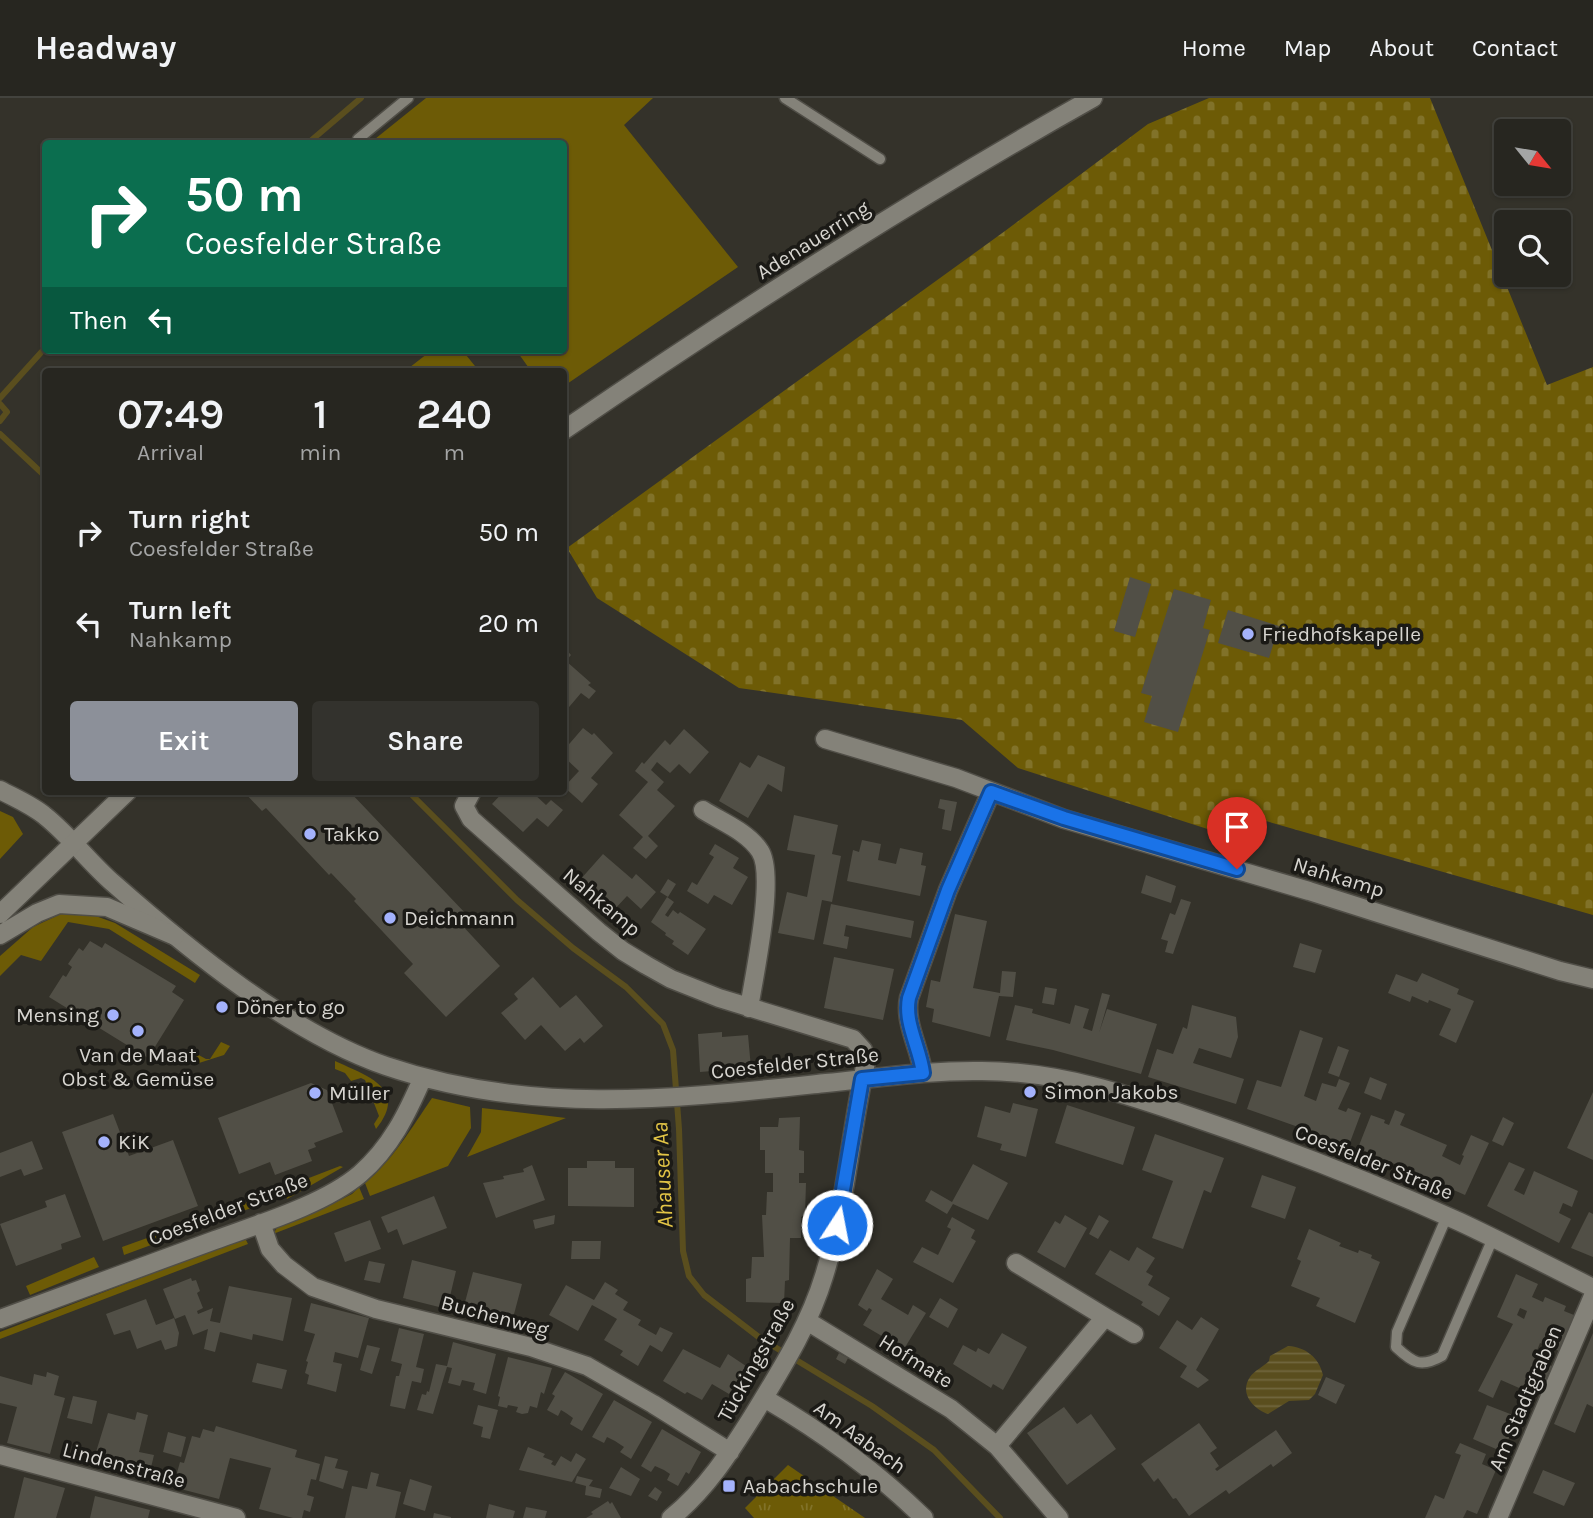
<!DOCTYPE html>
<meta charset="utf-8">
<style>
body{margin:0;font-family:Karla,sans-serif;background:#33322d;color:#f1f3f6;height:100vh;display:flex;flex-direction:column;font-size:26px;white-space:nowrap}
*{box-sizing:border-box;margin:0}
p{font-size:23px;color:#a4a5a5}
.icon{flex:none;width:38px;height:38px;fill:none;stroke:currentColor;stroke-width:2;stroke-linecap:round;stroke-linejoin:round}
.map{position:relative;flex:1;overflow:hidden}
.side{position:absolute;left:42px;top:270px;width:525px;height:427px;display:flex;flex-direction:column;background:#272620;border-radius:7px;box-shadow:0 2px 5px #0004,0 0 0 2px #43433e}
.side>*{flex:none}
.top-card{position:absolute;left:42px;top:42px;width:525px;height:214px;border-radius:7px;box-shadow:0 2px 5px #0004,0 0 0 2px #43433e;background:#0b6e4f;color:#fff;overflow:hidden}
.needle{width:46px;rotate:120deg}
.fabs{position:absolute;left:1494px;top:21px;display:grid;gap:14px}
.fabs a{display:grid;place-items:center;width:77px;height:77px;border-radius:7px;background:#272620;box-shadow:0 2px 5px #0004,0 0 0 2px #43433e;font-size:35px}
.pin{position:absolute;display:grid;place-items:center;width:60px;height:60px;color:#fff;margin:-72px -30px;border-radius:50% 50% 50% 0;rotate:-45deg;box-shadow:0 0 7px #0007}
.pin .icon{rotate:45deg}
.me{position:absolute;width:77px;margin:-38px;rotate:11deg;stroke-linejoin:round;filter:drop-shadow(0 0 5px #0008)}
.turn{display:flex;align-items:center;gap:24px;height:147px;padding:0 28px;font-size:32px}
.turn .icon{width:91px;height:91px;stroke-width:2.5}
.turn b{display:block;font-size:49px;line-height:60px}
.then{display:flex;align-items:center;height:66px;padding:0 28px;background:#0003;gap:14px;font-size:26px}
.eta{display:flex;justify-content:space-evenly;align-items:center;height:119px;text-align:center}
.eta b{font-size:42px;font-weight:600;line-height:49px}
.cta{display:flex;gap:14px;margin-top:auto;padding:14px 28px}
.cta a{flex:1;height:80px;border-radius:7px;background:#8c9099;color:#fff;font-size:28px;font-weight:600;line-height:80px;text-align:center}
.cta a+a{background:#33322d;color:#f1f3f6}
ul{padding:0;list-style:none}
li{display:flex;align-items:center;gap:21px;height:91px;padding:0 28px}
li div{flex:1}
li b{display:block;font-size:26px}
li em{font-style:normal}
header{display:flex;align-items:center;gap:42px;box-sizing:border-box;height:98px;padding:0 35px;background:#272620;border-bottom:2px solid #43433e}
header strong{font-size:33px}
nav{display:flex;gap:38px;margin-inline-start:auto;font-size:24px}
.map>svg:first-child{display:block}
.grass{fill:#6d5b06}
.cemetery{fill:url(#cemetery-stones)}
.park{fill:url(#park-tufts)}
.water{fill:url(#water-rules)}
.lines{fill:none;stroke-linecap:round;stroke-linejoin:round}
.stream{stroke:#5a4e1e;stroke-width:6}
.building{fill:#514f46;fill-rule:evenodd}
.service-casing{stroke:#504e47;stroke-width:13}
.minor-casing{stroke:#504e47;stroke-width:21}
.secondary-casing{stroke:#504e47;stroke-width:21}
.service{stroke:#848279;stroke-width:10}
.minor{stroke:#848279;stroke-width:18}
.secondary{stroke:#848279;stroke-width:18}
.route-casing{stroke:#114b97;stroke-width:18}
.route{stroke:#1a73e8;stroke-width:12}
.poi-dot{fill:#a4b2fc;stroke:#1b1a16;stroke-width:2.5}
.labels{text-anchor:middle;stroke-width:7;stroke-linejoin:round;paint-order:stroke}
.street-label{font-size:21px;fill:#d7d5d0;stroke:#1b1a16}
.poi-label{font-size:21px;fill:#d7d5d0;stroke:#1b1a16;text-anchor:start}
.water-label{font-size:23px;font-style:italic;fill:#e2c446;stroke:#1b1a16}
</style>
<header>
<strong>Headway</strong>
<nav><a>Home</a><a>Map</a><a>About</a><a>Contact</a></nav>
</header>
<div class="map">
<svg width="1593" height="1420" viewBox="0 0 1593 1420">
<defs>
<pattern id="cemetery-stones" width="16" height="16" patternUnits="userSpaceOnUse" patternTransform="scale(1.75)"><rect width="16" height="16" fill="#6d5b06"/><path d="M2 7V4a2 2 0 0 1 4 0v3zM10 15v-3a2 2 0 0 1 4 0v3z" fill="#817229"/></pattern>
<pattern id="park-tufts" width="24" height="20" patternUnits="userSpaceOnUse" patternTransform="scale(1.75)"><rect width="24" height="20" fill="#6d5b06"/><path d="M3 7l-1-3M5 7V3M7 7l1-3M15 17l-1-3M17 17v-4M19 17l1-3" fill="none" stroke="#817229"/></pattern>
<pattern id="water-rules" width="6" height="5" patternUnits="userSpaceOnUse" patternTransform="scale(1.75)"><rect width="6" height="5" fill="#5a4e1e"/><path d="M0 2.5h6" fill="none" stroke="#71673e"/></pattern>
</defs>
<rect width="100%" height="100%" fill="#34322a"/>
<path class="grass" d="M426 0H653L624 27 738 169 564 288V273H531L516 252H564V46L370 45Z
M432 252H462L479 273H405Z
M0 713 13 719 23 736 0 761Z
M63 815 90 816 115 825 200 877 195 885 109 831 68 824 41 863 21 857 0 878V858L33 829Z
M221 944 230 948 224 957 199 965 193 961 195 955 206 961H210Z
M335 963C367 978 409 990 376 1031L374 1026 379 1018 365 982 361 980 351 983 345 975 335 971Z
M432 1000 470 1009 471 1030 448 1068 370 1098 365 1085C393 1062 412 1029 432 1000Z
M482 1010 566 1020 467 1059 481 1034Z
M340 1068 343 1069 287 1101 283 1090Z
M359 1089 364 1101 273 1136 279 1127 324 1110 352 1096Z
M270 1096V1103L124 1157 122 1149Z
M245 1140 248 1146 0 1241V1234Z
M94 1159 99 1169 30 1197 26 1188Z"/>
<path class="cemetery" d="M1209 0H1430L1547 287 1593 269V817L1231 713 1223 736 1018 670 962 622 739 590 597 500 567 450 1005 133 1148 26Z"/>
<path class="park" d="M788 1367 865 1420H754L745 1410Z"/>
<path class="water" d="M1288 1248C1305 1249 1319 1259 1323 1277L1315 1296 1309 1302 1289 1303 1268 1316C1253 1311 1239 1295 1250 1279 1254 1273 1264 1268 1269 1263L1270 1258Z"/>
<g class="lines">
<path class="stream" d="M307 46 361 0
M0 300 46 249
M0 306 7 314 0 323
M0 336 46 379
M408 693 517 802 573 850 626 889 663 926 673 952 679 1031 683 1153 689 1178 704 1197 760 1240 872 1308 934 1352 1000 1420"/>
</g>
<path class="building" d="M1130 479 1151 486 1135 539 1114 533Z
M1174 491 1211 502 1203 530 1210 532 1178 634 1144 624 1152 598 1141 595Z
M1228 512 1279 528 1269 560 1218 545Z
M564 549 571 557 566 563 591 585 588 587 596 593 589 601 581 595 564 615Z
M583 630 592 637 594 635 613 655 591 680 598 686 582 705 564 689 579 673 564 659V652Z
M684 631 709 654 690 676 679 666 670 675 657 664 651 672 664 684 657 692 675 708 648 738 658 748 646 761 633 750 643 739 619 717 648 684 635 673 642 664 644 666 665 642 670 647Z
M758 657 785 669 782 694 768 686 748 720 719 703 740 664 750 670Z
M243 693H349L467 817 459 824 500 868 446 919 404 875 413 866 354 803 356 801 331 775 329 777 266 710 262 713Z
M504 693H531L546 707 551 702 563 712 548 729 537 720 523 734 492 706Z
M940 701 957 704 951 733 942 731 945 712 938 710Z
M794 717 838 727 832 756 841 758 832 804 822 802 814 842 778 835 787 794 807 799 815 757 787 752Z
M862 742 881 746 878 762 896 766 900 750 923 755 921 767 926 768 920 798 847 783 853 752 859 754Z
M715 746 739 760 733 770 748 779 732 807 714 797 708 806 687 793 692 784 697 787 714 759 709 756Z
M603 756 632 781 636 776 656 794 641 811 627 798 613 813 579 783Z
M1146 777 1176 788 1171 805 1141 795Z
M668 781 676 786 668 799 660 794Z
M667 799 674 804 665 817 668 819 673 812 678 816 680 814 706 831 688 857 672 846 674 843 665 837 666 835 651 824Z
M1181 801 1191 804 1173 856 1165 854 1168 843 1161 841 1170 815 1175 817Z
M831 806 914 823 911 840 846 827 844 838 849 839 847 851 823 846Z
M955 816 987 823 973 890 1000 895 1002 873 1016 874 1013 899 999 898 990 939 932 924 934 911 926 909 931 882 940 884Z
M90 843 102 850 105 845 176 888 172 894 184 902 148 960 49 899 63 877 66 879 72 869 68 866 79 850 83 853Z
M1300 845 1322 852 1315 875 1293 869Z
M834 859 894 871 883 922 824 910Z
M1422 875 1459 891 1457 896 1474 903 1456 945 1439 937 1451 911 1429 902 1428 905 1412 898 1410 904 1388 895 1396 876 1417 884Z
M533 879 560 910 576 897 603 928 584 945 580 940 565 953 541 927 525 942 501 915 518 901 514 896Z
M1045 889 1057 891 1054 907 1042 905Z
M1102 895 1110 897 1099 935 1107 911 1157 926 1141 976 1053 952 1006 942 1015 907 1033 911 1032 915 1070 926 1075 907 1089 911 1083 930 1092 933Z
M1192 907 1236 919 1238 939 1231 960 1199 950 1193 965 1244 981 1236 1006 1148 979 1157 951 1173 956 1183 929 1187 931Z
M1300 932 1323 940 1304 998 1316 1003 1322 985 1336 989 1339 981 1350 985 1338 1011 1346 1014 1348 1010 1361 1015 1349 1047 1247 1011 1257 982 1281 989Z
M722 934V939L748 937 751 970 700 974 698 936Z
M1338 948 1349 952 1339 979 1328 975Z
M1370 979 1387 986 1381 1002 1364 995Z
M311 985 327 992 343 1034 314 1045 316 1049 308 1052 312 1063 275 1077 270 1064 239 1076 218 1020Z
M1593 994V1062L1567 1050Z
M1013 1005 1038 1011 1026 1059 1000 1052 1002 1046 977 1039 985 1008 1010 1015Z
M1067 1007 1135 1029 1123 1067 1055 1045Z
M1395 1012 1405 1016 1400 1027 1447 1047 1442 1058 1460 1067 1464 1058 1462 1057 1471 1037 1489 1045 1465 1097 1358 1050 1371 1017 1385 1022 1384 1025 1389 1027Z
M113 1016 129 1058 173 1042 198 1108 103 1143 62 1034Z
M800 1019 799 1052 804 1053V1075H799V1085H806L805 1117 801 1119V1140H790L789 1182 785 1183 784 1205 746 1204V1181L751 1180 752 1159H764L762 1117H766L767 1094H773V1075H765V1052H760V1029H778L779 1020Z
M1503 1019 1514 1025 1503 1048 1492 1043Z
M1155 1036 1224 1060 1211 1095 1204 1092 1183 1151 1152 1140 1173 1083 1142 1072Z
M32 1043 43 1071 24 1078 21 1071 0 1079V1055Z
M587 1063H615V1070H634V1109L568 1108V1070H587Z
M1509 1064 1525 1071 1514 1092 1524 1097 1534 1073 1578 1093 1572 1109 1563 1105 1559 1115 1571 1121 1559 1145 1487 1108Z
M973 1066 1008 1085 988 1122 953 1106 947 1116 925 1103 931 1092 952 1104Z
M532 1067 545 1102 496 1120 483 1085 504 1081 503 1078 524 1074 523 1071Z
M1262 1077 1296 1089 1285 1121 1251 1109Z
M65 1096 81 1139 61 1146 62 1151 16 1168 0 1126 47 1109 45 1103Z
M434 1098 447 1130 403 1147 397 1131 388 1135 381 1119Z
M1589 1114 1593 1116V1159L1571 1150Z
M555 1117 554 1126 535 1131 533 1122Z
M1065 1117 1087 1130 1065 1170 1037 1154 1055 1123 1060 1126Z
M1099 1117 1109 1123 1098 1141 1089 1136Z
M952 1119 975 1132 971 1140 976 1143 953 1185 913 1164 922 1149 938 1157 951 1131 947 1129Z
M370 1122 381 1151 345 1164 334 1135Z
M1309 1131 1341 1145 1339 1148 1358 1155 1359 1152 1372 1157 1371 1160 1380 1164 1355 1225 1316 1208 1320 1200 1291 1188 1301 1163 1297 1161Z
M572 1143H601L600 1161H571Z
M1137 1149 1155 1160 1146 1174 1153 1178 1148 1187 1170 1200 1159 1218 1141 1207 1143 1204 1095 1176 1110 1152 1129 1163Z
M412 1162 456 1173 447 1211 403 1200Z
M369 1163 385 1166 380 1185 364 1182Z
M877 1171 893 1181 881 1201 908 1217 913 1207 926 1215 904 1251 863 1227 872 1212 869 1210 867 1213 858 1207Z
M473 1174 522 1186 513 1220 464 1208Z
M1516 1176 1538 1186 1532 1199 1543 1204 1545 1199 1566 1208 1564 1213 1574 1217 1559 1253 1540 1245 1534 1260 1552 1268 1540 1294 1528 1289 1526 1293 1501 1282 1493 1300 1478 1293 1513 1226 1497 1219ZM1520 1210 1527 1213 1524 1221 1517 1217Z
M191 1180 192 1183 196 1182 200 1193 197 1195 203 1210 197 1213 198 1216 213 1210 210 1223 220 1225 229 1188 292 1200 283 1243 253 1236 252 1242 220 1234 215 1254 204 1251 208 1231 193 1237 185 1217 175 1221 163 1191Z
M605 1184 618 1192 615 1196 628 1204 623 1212 641 1222 638 1227 656 1237 660 1229 673 1235 662 1254 650 1247 638 1268 620 1257 623 1253 604 1242 617 1221 605 1214 592 1207 578 1233 549 1217 566 1187 594 1202Z
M940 1200 958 1211 948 1230 929 1219Z
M146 1201 156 1227 174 1220 179 1235 177 1248 165 1252 161 1242 137 1251 130 1232 114 1237 106 1216Z
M311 1205 369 1220 358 1260 335 1254 333 1264 342 1266 336 1294 307 1286 309 1277 305 1275 308 1264 306 1263 315 1236 304 1233Z
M1201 1219 1219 1231 1196 1272 1209 1282 1198 1290 1180 1279 1187 1268 1159 1250 1177 1222 1192 1232Z
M399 1230 424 1236 416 1269 424 1271 421 1285 412 1283 405 1311 390 1308 396 1278H399L402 1266 391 1263Z
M1002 1235 1027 1249 1003 1292 993 1286 991 1290 953 1266 963 1247 976 1254 978 1250 989 1256Z
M1593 1235V1309L1587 1306 1575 1335 1554 1326Z
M453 1244 496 1256 486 1296 473 1292 475 1285 462 1282 460 1288 448 1285 452 1270 447 1269 433 1316 417 1312 422 1296 426 1297 427 1293 429 1294 436 1266 447 1268Z
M367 1247 380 1250 372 1276 360 1272Z
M683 1251 720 1270 728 1256 746 1268 729 1296 712 1286 702 1302 687 1294 685 1296 663 1283Z
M839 1255 848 1260 845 1266 836 1261Z
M508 1259 552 1270 544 1296 541 1294 537 1310 530 1308 528 1315 522 1316 516 1314 518 1309 508 1307 507 1310 498 1308 500 1299 498 1298Z
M257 1265 287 1272 282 1291 252 1284Z
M47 1274 59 1278 54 1297 65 1300 50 1356 7 1345 17 1309 0 1305V1278L32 1287 34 1276 46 1279Z
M565 1274 603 1296 582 1333 570 1326 573 1320 566 1315 561 1312 558 1318 547 1312 555 1298 552 1296Z
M1326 1279 1345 1287 1336 1306 1318 1297Z
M73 1298 97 1303 92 1326 67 1320Z
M614 1302 652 1324 631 1361 620 1354 624 1349 615 1343 607 1339 604 1345 592 1339Z
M478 1307 498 1312 490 1341 481 1339 483 1329 473 1326Z
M1487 1307 1518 1319 1503 1354 1473 1341Z
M1064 1309 1077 1326 1091 1316 1116 1351 1067 1387 1027 1335Z
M137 1314 148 1317 139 1354 154 1357 148 1382 92 1367 108 1315 135 1322Z
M1199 1325 1217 1350 1210 1355 1219 1368 1215 1371 1217 1373 1276 1332 1292 1355 1273 1369 1271 1366 1229 1396 1226 1392 1189 1418 1176 1400 1173 1401 1158 1380 1154 1384 1141 1366Z
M216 1328 297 1352 295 1359 320 1366 316 1382 311 1381 307 1397 314 1399 310 1414 304 1412 302 1420H293L259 1411 271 1370 230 1360 219 1401 173 1389 180 1364 184 1365 192 1338 200 1340 203 1331 214 1334Z
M662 1331 701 1354 689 1376 686 1374 678 1388 667 1382 670 1376 664 1372 655 1368 651 1374 641 1368Z
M168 1334 186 1339 181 1359 163 1354Z
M1460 1345 1486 1356 1482 1366 1496 1372 1477 1416 1467 1412 1463 1420H1425L1435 1397 1444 1401 1461 1357 1455 1355Z
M528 1349 545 1356 543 1359 553 1363 551 1366 555 1368 561 1358 571 1364 576 1355 586 1361 572 1384 519 1372Z
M325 1358 338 1361 335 1370 348 1373 343 1391 319 1383Z
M621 1369 640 1381 631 1398 609 1390Z
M1543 1372 1575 1385 1564 1408 1533 1395Z
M371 1374 379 1376 376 1388 401 1394 395 1420H345L352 1388 367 1391Z
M577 1378 593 1382 589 1388 602 1391 600 1400 585 1397 586 1388 575 1385Z
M24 1379 65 1390 56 1420H14Z
M410 1381 432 1388 425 1413 403 1406Z
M655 1389 662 1394 657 1403 648 1398Z
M95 1398 150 1412 148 1420H90Z
M608 1403 610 1406 612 1404 621 1420H586L593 1416 591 1414Z
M489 1406 515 1413 513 1420H486Z
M526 1409 547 1413 545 1420H523Z
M434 1415 451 1419V1420H433Z"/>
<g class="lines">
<g class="service-casing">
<path id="service" d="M785 0 880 61
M358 41 408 0
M1447 1118 1397 1234 1396 1249C1413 1265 1421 1270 1442 1258L1493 1140"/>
</g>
<g class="minor-casing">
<path id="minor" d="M825 641 956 680 1064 721 1309 793 1560 873 1593 881
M0 692C15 700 32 707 45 718 70 738 89 764 113 785 189 852 290 935 386 968 533 1018 675 1001 826 985 878 980 930 972 982 973 1059 973 1129 997 1201 1022 1289 1052 1376 1086 1460 1124 1505 1145 1549 1168 1593 1190
M472 693 464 708 471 721 599 834 623 853 646 867 671 881 719 900 853 941 863 952 866 964C850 1035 846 1108 824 1178 809 1228 780 1273 754 1316 730 1354 707 1391 671 1420
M703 712C722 724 748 734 760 753 776 777 754 878 749 910
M923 975C920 950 904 925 909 900L948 792 991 694
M261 1125 270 1151 284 1167 313 1189 376 1211 531 1249 587 1268 653 1306 730 1354
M1105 1219 1134 1236
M0 1221C72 1195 143 1168 215 1142 259 1126 325 1106 360 1076 391 1049 407 1016 423 979
M807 1223 951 1311 997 1348 1059 1420
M764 1300C821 1333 877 1374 924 1420
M997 1348 1105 1219 1016 1165
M0 1357 236 1420
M1498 1420 1593 1198"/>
</g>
<g class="secondary-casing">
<path id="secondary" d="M564 332C735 215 911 102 1093 0
M0 816 128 693
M0 837 37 815 59 806 107 809 175 838"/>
</g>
<use href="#service" class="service"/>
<use href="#minor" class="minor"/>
<use href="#secondary" class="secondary"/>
</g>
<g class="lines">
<g class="route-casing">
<path id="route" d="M837 1127 862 981 923 975C920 950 904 925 909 900L948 792 991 694 1064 720 1237 771"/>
</g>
<use href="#route" class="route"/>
</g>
<g class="poi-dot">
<circle cx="1248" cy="536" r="7"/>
<circle cx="310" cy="736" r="7"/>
<circle cx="390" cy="820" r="7"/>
<circle cx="222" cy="909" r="7"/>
<circle cx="113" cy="917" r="7"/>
<circle cx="138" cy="933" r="7"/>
<circle cx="1030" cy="994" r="7"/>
<circle cx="315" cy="995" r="7"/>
<circle cx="104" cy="1044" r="7"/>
<rect x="722" y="1381" width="14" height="14" rx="3.5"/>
</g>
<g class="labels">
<g class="street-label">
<text transform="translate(813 142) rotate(-32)" y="7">Adenauerring</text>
<text transform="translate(1339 779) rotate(17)" y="7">Nahkamp</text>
<text transform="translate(602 804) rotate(40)" y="7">Nahkamp</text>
<text transform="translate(795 965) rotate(-6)" y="7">Coesfelder Straße</text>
<text transform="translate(1374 1064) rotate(22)" y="7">Coesfelder Straße</text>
<text transform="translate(228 1111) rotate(-21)" y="7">Coesfelder Straße</text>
<text transform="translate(495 1218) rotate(15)" y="7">Buchenweg</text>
<text transform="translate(756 1262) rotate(-61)" y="7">Tückingstraße</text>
<text transform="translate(916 1263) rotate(32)" y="7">Hofmate</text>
<text transform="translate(1525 1300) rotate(-67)" y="7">Am Stadtgraben</text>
<text transform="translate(860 1339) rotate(36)" y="7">Am Aabach</text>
<text transform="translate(124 1367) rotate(15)" y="7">Lindenstraße</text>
</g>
<g class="poi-label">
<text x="1262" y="543">Friedhofskapelle</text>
<text x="324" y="743">Takko</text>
<text x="404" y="827">Deichmann</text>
<text x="236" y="916">Döner to go</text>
<text x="99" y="924" text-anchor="end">Mensing</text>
<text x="138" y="964" text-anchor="middle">Van de Maat<tspan x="138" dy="24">Obst &amp; Gemüse</tspan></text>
<text x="1044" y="1001">Simon Jakobs</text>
<text x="329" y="1002">Müller</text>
<text x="118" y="1051">KiK</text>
<text x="743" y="1395">Aabachschule</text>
</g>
<g class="water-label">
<text transform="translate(662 1077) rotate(-93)" y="8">Ahauser Aa</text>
</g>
</g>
</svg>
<div class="fabs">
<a><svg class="needle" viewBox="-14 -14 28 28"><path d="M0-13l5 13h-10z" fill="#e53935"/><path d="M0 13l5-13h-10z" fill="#a4a5a5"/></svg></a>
<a><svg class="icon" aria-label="search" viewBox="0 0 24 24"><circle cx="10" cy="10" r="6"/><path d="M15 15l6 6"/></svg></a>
</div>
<div class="pin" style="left:1237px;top:771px;background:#d93025"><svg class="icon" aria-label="arrive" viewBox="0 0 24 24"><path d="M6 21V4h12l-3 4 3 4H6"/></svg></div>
<svg class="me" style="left:837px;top:1127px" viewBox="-20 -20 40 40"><circle r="17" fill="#1a73e8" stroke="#fff" stroke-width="3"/><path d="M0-11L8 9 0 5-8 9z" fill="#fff"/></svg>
<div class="top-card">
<div class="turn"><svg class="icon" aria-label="right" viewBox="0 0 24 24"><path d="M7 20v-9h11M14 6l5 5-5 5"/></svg><div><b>50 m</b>Coesfelder Straße</div></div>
<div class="then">Then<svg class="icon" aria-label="left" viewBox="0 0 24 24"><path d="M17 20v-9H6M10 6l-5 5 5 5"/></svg></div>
</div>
<section class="side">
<div class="eta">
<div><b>07:49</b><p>Arrival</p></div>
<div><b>1</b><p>min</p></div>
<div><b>240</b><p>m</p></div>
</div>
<ul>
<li><svg class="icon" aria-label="right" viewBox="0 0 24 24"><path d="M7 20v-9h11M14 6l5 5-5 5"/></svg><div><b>Turn right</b><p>Coesfelder Straße</p></div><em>50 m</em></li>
<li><svg class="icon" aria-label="left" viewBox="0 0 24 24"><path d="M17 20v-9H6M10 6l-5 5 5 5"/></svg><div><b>Turn left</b><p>Nahkamp</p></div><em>20 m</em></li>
</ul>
<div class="cta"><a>Exit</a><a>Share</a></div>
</section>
</div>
